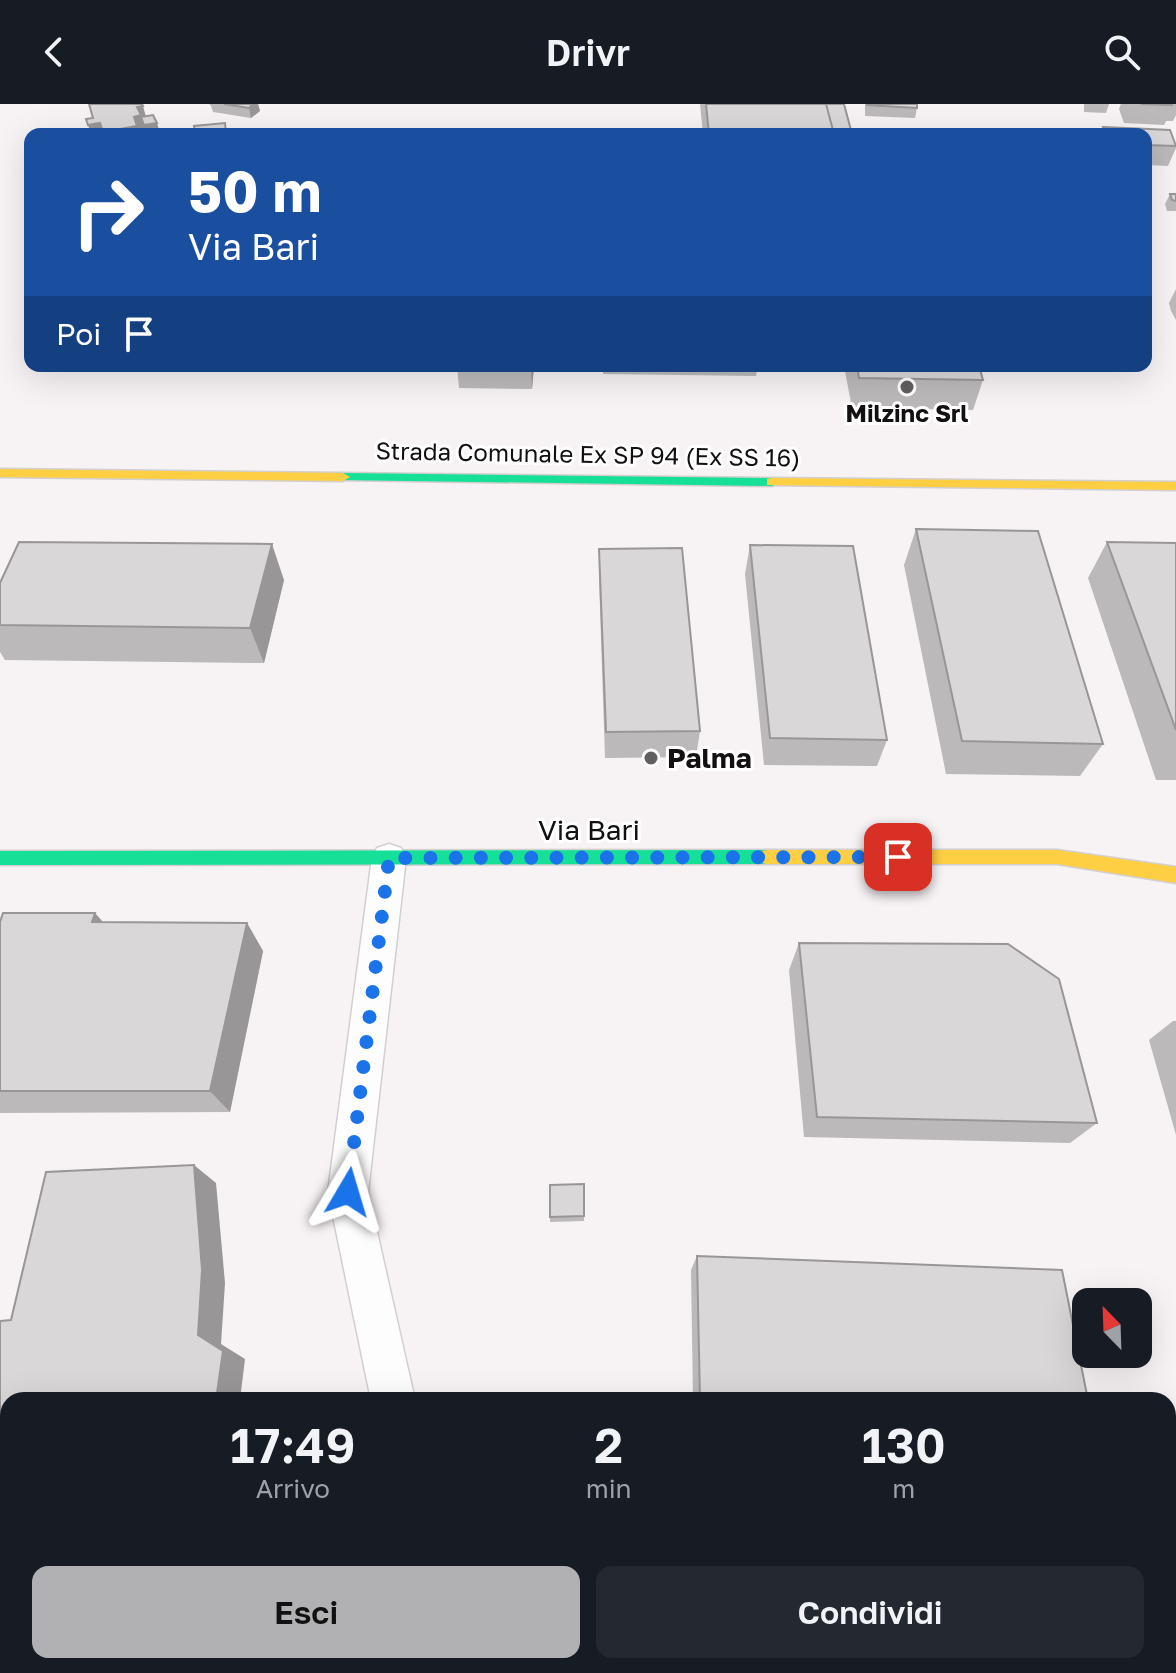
<!DOCTYPE html>
<html lang="it">
<style>
body{margin:0;font-family:"Golos Text",sans-serif;background:#242831;color:#f1f3f6;height:100vh;display:flex;flex-direction:column;font-size:30px;white-space:nowrap}
*{box-sizing:border-box;margin:0}
p{font-size:26px;color:#9ea1a6}
.icon{flex:none;width:44px;height:44px;fill:none;stroke:currentColor;stroke-width:2;stroke-linecap:round;stroke-linejoin:round}
.map{position:relative;flex:1;overflow:hidden}
.side{position:absolute;left:0px;top:1288px;width:1176px;height:282px;display:flex;flex-direction:column;background:#171b24;border-radius:24px 24px 0 0;box-shadow:0 8px 32px #0002}
.side>*{flex:none}
.banner{position:absolute;left:24px;top:24px;width:1128px;height:244px;border-radius:16px;box-shadow:0 8px 32px #0002;background:#1a4fa0;color:#fff;overflow:hidden}
.needle{width:52px;rotate:337deg}
.buttons{position:absolute;left:1072px;top:1184px;display:grid;gap:16px}
.buttons a{display:grid;place-items:center;width:80px;height:80px;border-radius:16px;background:#171b24;box-shadow:0 8px 32px #0002;font-size:40px}
.pin{position:absolute;display:grid;place-items:center;width:68px;height:68px;color:#fff;margin:-34px;border-radius:16px;box-shadow:0 4px 12px #0006}
.me{position:absolute;width:88px;margin:-44px;rotate:7deg;stroke-linejoin:round;filter:drop-shadow(0 0 6px #0008)}
.turn{display:flex;align-items:center;gap:28px;height:168px;padding:0 32px;font-size:36px}
.turn .icon{width:104px;height:104px;stroke-width:2.5}
.turn b{display:block;font-size:56px;line-height:68px}
.then{display:flex;align-items:center;height:76px;padding:0 32px;background:#0003;gap:16px;font-size:30px}
.eta{display:flex;justify-content:space-evenly;align-items:center;height:136px;text-align:center}
.eta b{font-size:48px;font-weight:600;line-height:56px}
.button{display:flex;gap:16px;margin-top:auto;padding:16px 32px}
.button a{flex:1;height:92px;border-radius:16px;background:#b1b0b2;color:#111;font-size:32px;font-weight:600;line-height:92px;text-align:center}
.button a+a{background:#242831;color:#f1f3f6}
header{display:flex;justify-content:space-between;align-items:center;height:104px;padding:0 32px;background:#171b24;font-size:36px;font-weight:600}
.map>svg:first-child{display:block}
.lines{fill:none;stroke-linecap:round;stroke-linejoin:round}
.street-casing{stroke:#d3cfd0;stroke-width:3}
.fast-casing{stroke:#d3cfd0;stroke-width:3}
.slow-casing{stroke:#d3cfd0;stroke-width:3}
.street{fill:#fefdfd;fill-rule:evenodd}
.fast{fill:#16e098;fill-rule:evenodd}
.slow{fill:#ffcf43;fill-rule:evenodd}
.wall{fill:#bbb9ba}
.shaded-wall{fill:#999697}
.building{fill:#dad7d8;stroke:#999697;stroke-width:2}
.route{stroke:#1a73e8;stroke-width:14;stroke-dasharray:0 25.2}
.poi-dot{fill:#635f60;stroke:#fff;stroke-width:3}
.labels{text-anchor:middle;stroke-width:6;stroke-linejoin:round;paint-order:stroke}
.far-poi-label{font-size:24px;font-weight:bold;fill:#131011;stroke:#fff}
.far-street-label{font-size:24px;fill:#131011;stroke:#fff}
.poi-label{font-size:28px;font-weight:bold;fill:#131011;stroke:#fff;text-anchor:start}
.street-label{font-size:28px;fill:#131011;stroke:#fff}
</style>
<header><svg class="icon" aria-label="back" viewBox="0 0 24 24"><path d="M15 5l-7 7 7 7"/></svg>Drivr<svg class="icon" aria-label="search" viewBox="0 0 24 24"><circle cx="10" cy="10" r="6"/><path d="M15 15l6 6"/></svg></header>
<div class="map">
<svg width="1176" height="1569" viewBox="0 0 1176 1569">
<rect width="100%" height="100%" fill="#f7f2f4"/>
<g class="lines">
<g class="street-casing">
<path id="street" d="M389 740 401 744 406 754 368 1088 415 1296H371L328 1088 372 754 377 744Z
M1168 1535H1176V1569H1147L1144 1562H1168Z
M426 1562H476L478 1569H428Z"/>
</g>
<g class="fast-casing">
<path id="fast" d="M343 369 772 374 779 378 772 382 338 376 336 373Z
M766 746 772 748 775 753 772 758 766 760 0 761V747Z"/>
</g>
<g class="slow-casing">
<path id="slow" d="M0 365 343 369 350 373 343 377 0 373Z
M772 374 1176 378V386L767 381V375Z
M766 746H1057L1176 763V779L1057 760H766L760 758 757 753 760 748Z"/>
</g>
<use href="#street" class="street"/>
<use href="#fast" class="fast"/>
<use href="#slow" class="slow"/>
</g>
<path class="wall" d="M209 0H258L260 7 251 14 213 8 211 2Z
M700 0H844L852 30H703Z
M865 0H917V4L915 14 865 12Z
M1084 0H1109L1106 9 1084 8Z
M1121 0H1176V11L1173 17H1166L1164 21 1124 19 1119 5Z
M1103 23 1170 26 1176 40V44L1168 62 1146 61V30H1101Z
M1170 90H1176V107H1167L1165 100Z
M1176 185V216L1171 207 1169 199Z
M457 262H534L532 285 459 284Z
M603 262H758L756 272 603 270Z
M844 262H979L983 276 973 306 852 304Z
M916 425 1103 640 1080 672 946 670 904 461Z
M1107 438 1176 439V676H1156L1088 474Z
M750 441 887 636 877 662 764 661 745 470Z
M599 445 700 627 696 653 605 654 599 474Z
M284 476 264 559 5 556 0 548V479Z
M95 809 103 818 247 819 263 847 230 1008 0 1009V818Z
M799 839 1097 1019 1070 1039 804 1033 789 866Z
M1173 917H1176V1031L1149 936Z
M584 1080V1117L550 1118V1113Z
M697 1152 1088 1296H693L691 1166Z
M8 1489V1562L0 1569V1490Z"/>
<path class="shaded-wall" d="M253 0H258L260 7 251 14 249 4Z
M143 2 148 20 157 19 160 29 147 30 144 21 147 30H91L88 21 134 13 137 3Z
M531 262H534L532 285Z
M272 440 284 476 264 559 250 524Z
M95 809 119 837 92 818Z
M247 819 263 847 230 1008 210 987Z
M194 1061 216 1079 225 1179 221 1240 245 1255 240 1296H216L198 1231Z
M264 1562H285L284 1569H263Z"/>
<path class="building" d="M89 0H142L143 2 137 3 141 11 134 13 137 22 103 28 100 19 88 21 86 15 93 14Z
M224 0H253L249 4Z
M706 0H826L834 30H709Z
M826 0H844L852 30H834Z
M867 0H917V4L867 1Z
M1141 0H1172V1Z
M153 11 157 19 144 21 141 13Z
M225 19 226 29 195 30 194 22Z
M1103 23 1170 26 1176 42 1146 41V30H1106Z
M1170 90H1176V97L1172 96Z
M857 262H979L983 276 859 274Z
M916 425 1038 427 1103 640 962 637Z
M19 438 272 440 250 524 0 521V479Z
M1107 438 1176 439V626Z
M750 441 853 442 887 636 770 634Z
M682 444 700 627 606 628 599 445Z
M3 809H95L92 818 247 819 210 987H0V818Z
M799 839 1008 840 1059 875 1097 1019 817 1013Z
M194 1061 202 1166 198 1231 223 1247 216 1296H8V1376H0V1217L11 1216 46 1068Z
M584 1080V1112L550 1113V1081Z
M697 1152 1062 1166 1088 1296H700Z
M0 1496H8V1562H264L263 1569H0Z"/>
<g class="lines">
<path class="route" d="M348 1088 389 754 898 753"/>
</g>
<g class="poi-dot">
<circle cx="907" cy="283" r="8"/>
<circle cx="651" cy="654" r="8"/>
</g>
<g class="labels">
<g class="far-poi-label">
<text x="907" y="318">Milzinc Srl</text>
</g>
<g class="far-street-label">
<text transform="translate(588 351) rotate(1)" y="8">Strada Comunale Ex SP 94 (Ex SS 16)</text>
</g>
<g class="poi-label">
<text x="667" y="664">Palma</text>
</g>
<g class="street-label">
<text x="589" y="736">Via Bari</text>
</g>
</g>
</svg>
<div class="buttons">
<a><svg class="needle" viewBox="-14 -14 28 28"><path d="M0-13l5 13h-10z" fill="#e53935"/><path d="M0 13l5-13h-10z" fill="#9ea1a6"/></svg></a>
</div>
<div class="pin" style="left:898px;top:753px;background:#d93025"><svg class="icon" aria-label="arrive" viewBox="0 0 24 24"><path d="M6 21V4h12l-3 4 3 4H6"/></svg></div>
<svg class="me" style="left:348px;top:1088px" viewBox="-20 -20 40 40"><path d="M0-17L14 15 0 8-14 15z" fill="#1a73e8" stroke="#fff" stroke-width="4"/></svg>
<div class="banner">
<div class="turn"><svg class="icon" aria-label="right" viewBox="0 0 24 24"><path d="M7 20v-9h11M14 6l5 5-5 5"/></svg><div><b>50 m</b>Via Bari</div></div>
<div class="then">Poi<svg class="icon" aria-label="arrive" viewBox="0 0 24 24"><path d="M6 21V4h12l-3 4 3 4H6"/></svg></div>
</div>
<section class="side">
<div class="eta">
<div><b>17:49</b><p>Arrivo</p></div>
<div><b>2</b><p>min</p></div>
<div><b>130</b><p>m</p></div>
</div>
<div class="button"><a>Esci</a><a>Condividi</a></div>
</section>
</div>
